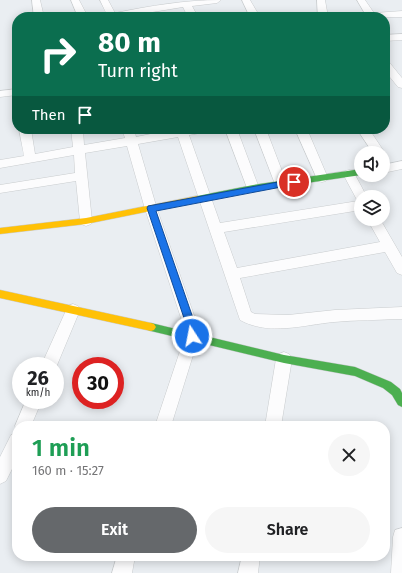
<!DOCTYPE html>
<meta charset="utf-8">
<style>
body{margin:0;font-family:"Fira Sans",sans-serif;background:#f6f6f6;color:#202124;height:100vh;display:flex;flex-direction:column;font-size:15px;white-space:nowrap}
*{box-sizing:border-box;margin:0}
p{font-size:13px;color:#757577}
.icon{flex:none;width:22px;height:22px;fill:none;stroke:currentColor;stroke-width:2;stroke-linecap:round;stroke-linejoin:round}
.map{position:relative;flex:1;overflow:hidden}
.sheet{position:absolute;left:12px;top:421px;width:378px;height:140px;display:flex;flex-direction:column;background:#fff;border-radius:16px;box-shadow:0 2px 10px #0003}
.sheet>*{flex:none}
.banner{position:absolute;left:12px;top:12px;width:378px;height:122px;border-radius:16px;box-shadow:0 2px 10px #0003;background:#0b6e4f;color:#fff;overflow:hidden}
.buttons{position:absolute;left:354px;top:146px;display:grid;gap:8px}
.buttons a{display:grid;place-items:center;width:36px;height:36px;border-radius:50%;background:#fff;box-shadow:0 2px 10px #0003;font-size:20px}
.speed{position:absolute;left:12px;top:357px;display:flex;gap:8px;font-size:20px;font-weight:700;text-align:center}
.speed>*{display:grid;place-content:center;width:52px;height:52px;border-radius:50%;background:#fff;box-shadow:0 2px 10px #0003;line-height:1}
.speed small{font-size:10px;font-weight:400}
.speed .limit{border:6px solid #d22;background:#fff;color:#111}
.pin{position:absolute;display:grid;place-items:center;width:34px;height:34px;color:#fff;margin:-17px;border:2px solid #fff;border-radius:50%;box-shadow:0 1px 4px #0007}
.me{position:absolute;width:44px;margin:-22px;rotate:349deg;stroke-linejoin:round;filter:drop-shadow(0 0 3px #0008)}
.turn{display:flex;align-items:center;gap:14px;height:84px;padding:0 20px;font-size:18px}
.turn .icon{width:52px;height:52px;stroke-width:2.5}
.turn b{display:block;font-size:28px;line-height:34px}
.then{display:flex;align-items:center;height:38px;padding:0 20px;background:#0003;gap:8px;font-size:15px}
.round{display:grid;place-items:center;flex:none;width:42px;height:42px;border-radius:21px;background:#f6f6f6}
.summary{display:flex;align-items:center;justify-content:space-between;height:68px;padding:0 20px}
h1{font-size:24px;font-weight:600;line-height:30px;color:#1e9e55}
.primary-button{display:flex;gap:8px;margin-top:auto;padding:8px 20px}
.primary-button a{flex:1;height:46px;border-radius:24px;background:#65686b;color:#fff;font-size:16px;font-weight:600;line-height:46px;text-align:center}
.primary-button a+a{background:#f6f6f6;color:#202124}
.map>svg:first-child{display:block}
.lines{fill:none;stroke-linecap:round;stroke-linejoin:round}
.street-casing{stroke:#c9ccce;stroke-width:1}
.fast-casing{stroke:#c9ccce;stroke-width:1}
.slow-casing{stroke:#c9ccce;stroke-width:1}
.street{fill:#fcfcfd;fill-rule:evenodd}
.fast{fill:#4caf50;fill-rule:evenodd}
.slow{fill:#ffc107;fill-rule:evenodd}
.route{fill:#1a73e8;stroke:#114b97}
</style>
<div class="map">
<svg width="402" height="573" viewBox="0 0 402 573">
<rect width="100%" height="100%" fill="#eaeef2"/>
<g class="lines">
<g class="street-casing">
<path id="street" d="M32 0H40L44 17H34Z
M71 0H79L88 17H78Z
M100 0H108L115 13C150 6 185 0 221 0L217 3 192 6 198 17H188L183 7 122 17H103L107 15Z
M242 0H250L260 17H250Z
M317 0H325L328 17H318Z
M357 0H365L374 13 402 11V17H367Z
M402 34V40L385 41V35Z
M385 61 389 62 402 78V88L398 87 385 71Z
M17 89V95L0 97V91Z
M19 129H31L35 154 73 147 71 129H83L84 145 125 138 122 129H134L136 137 175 129H208L206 132 189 135 220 223 358 201 357 200 343 174 345 171 349 170 353 171 367 197H361V210L224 232 237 268 380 242 367 219H380L402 257V275L397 273 385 252 240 278 251 312 255 314 288 315 335 310 402 307V319C379 320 356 320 334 322 303 325 269 336 240 320L178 137 138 144 157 209 196 321 199 336 171 426H155L185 336 182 321 145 209 127 146 85 153 92 221 91 224 86 226 81 224 80 221 76 181 0 193V185L75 173 74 155 0 168V160L24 156Z
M225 129H237L259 188 257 191 253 192 249 191 247 188Z
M254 129H266L287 184 285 187 281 188 277 187 275 184Z
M295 129H307L328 178 326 181 322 182 318 181Z
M357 129H369L385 153 383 156V153H373Z
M402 161V169L383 173V165Z
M73 304 78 306 80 310 55 370V366H41L68 306Z
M284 352 289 354 292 359 281 426H265L276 359 279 354Z
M26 400H42L31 426H17V431L15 426Z
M17 433V459L6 481 0 484V457L11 435Z
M402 528V573H391L393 537 395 530Z
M117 556H135L132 573H112Z
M242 556H260L258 573H238Z"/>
</g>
<g class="fast-casing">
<path id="fast" d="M361 169V175L253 191 197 202 193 199 197 196 253 185Z
M151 323 284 355 355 367 391 382 400 389 402 393V407L398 405 392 395 383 388 355 376 284 363 151 331 148 330 146 327 148 324Z"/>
</g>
<g class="slow-casing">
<path id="slow" d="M197 196 201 199 200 201 86 224 0 234V228L86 218Z
M0 290 151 323 154 324 156 327 154 330 151 331 0 298Z"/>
</g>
<use href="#street" class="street"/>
<use href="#fast" class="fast"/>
<use href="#slow" class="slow"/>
</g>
<path class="route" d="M294 179 297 180V184L156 211 194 321 197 336 195 339 192 340 188 339 185 321 147 208 148 206Z"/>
</svg>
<div class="buttons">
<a><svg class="icon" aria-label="sound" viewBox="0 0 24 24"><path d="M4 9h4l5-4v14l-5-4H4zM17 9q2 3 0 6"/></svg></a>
<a><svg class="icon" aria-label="layers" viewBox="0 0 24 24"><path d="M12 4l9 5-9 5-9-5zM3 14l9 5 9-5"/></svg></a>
</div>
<div class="speed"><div>26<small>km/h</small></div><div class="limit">30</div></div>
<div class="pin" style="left:294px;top:182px;background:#d93025"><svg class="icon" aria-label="arrive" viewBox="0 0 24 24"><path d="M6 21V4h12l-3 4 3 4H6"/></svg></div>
<svg class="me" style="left:192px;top:336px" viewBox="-20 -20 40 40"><circle r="17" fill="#1a73e8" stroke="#fff" stroke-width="3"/><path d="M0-11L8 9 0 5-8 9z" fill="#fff"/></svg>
<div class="banner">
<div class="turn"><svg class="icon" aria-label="right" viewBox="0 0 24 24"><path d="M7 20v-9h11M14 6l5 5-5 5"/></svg><div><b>80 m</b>Turn right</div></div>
<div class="then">Then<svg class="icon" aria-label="arrive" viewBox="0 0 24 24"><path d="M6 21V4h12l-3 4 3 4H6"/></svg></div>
</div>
<section class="sheet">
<div class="summary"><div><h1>1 min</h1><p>160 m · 15:27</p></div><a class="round"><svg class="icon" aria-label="close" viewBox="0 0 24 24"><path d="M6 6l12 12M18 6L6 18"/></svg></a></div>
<div class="primary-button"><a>Exit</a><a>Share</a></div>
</section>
</div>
